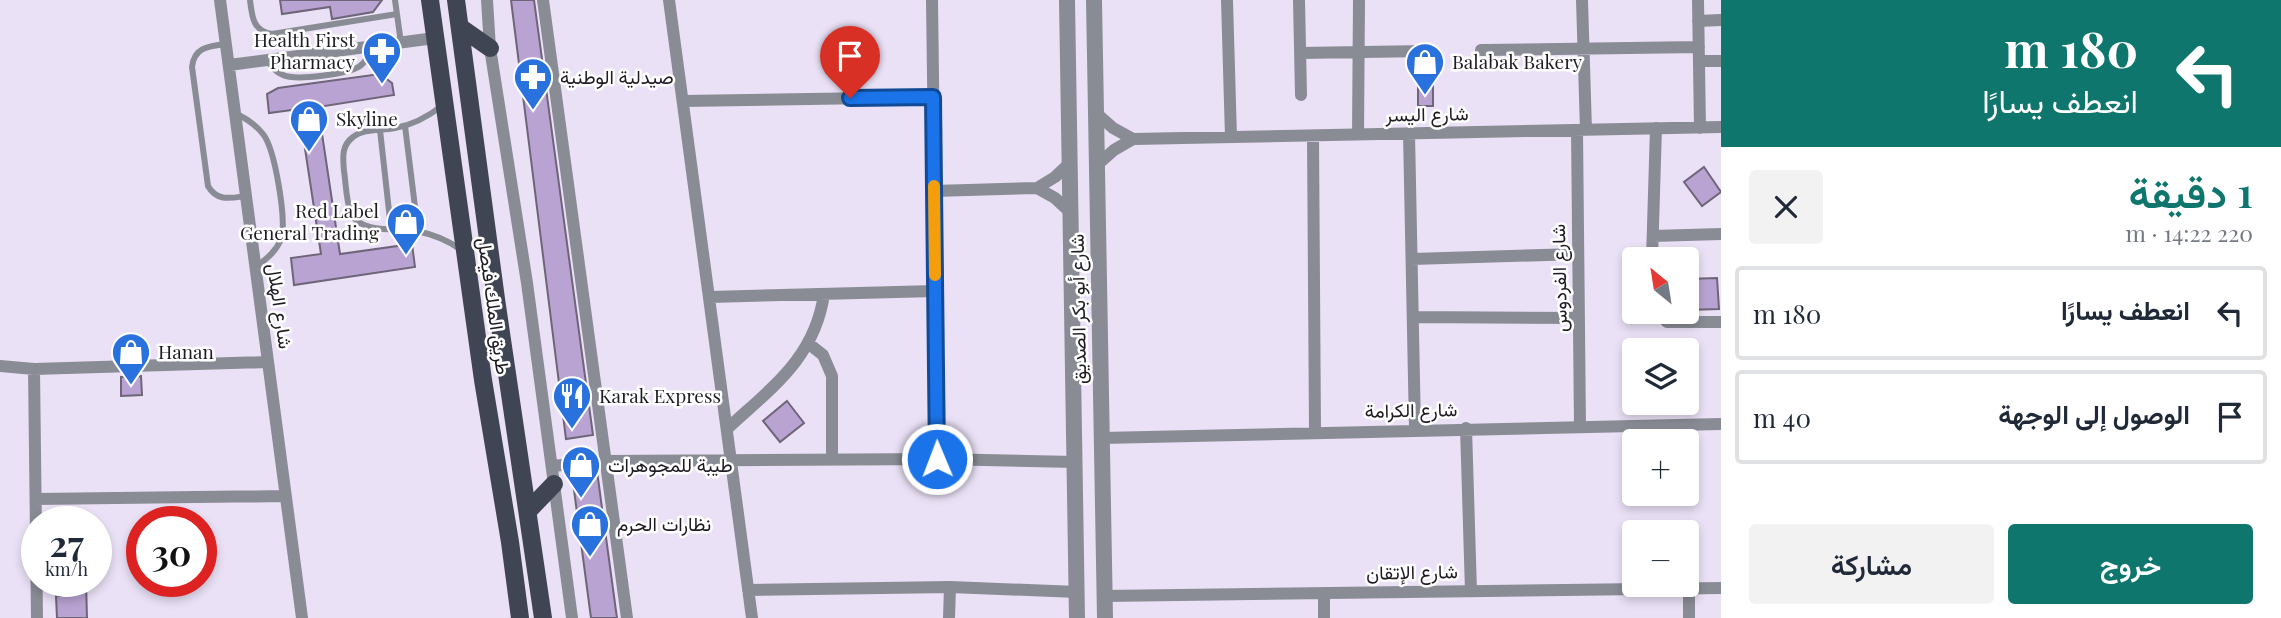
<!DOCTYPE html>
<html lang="ar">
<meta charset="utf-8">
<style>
body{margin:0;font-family:"Playfair Display",Vazirmatn,serif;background:#f2f2f3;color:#1f2937;direction:rtl;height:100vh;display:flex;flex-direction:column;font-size:26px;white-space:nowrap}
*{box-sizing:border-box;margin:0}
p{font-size:23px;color:#747a83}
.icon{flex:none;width:38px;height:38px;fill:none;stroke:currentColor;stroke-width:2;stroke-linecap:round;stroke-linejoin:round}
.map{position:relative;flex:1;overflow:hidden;direction:ltr}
.details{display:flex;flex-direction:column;background:#fff;width:560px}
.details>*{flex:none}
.top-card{background:#0f766e;color:#fff;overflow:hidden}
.needle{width:46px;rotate:330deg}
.tools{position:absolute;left:1622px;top:247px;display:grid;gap:14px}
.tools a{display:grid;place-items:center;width:77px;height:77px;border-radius:7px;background:#fff;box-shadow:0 4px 10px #0003;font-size:35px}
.speed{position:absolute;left:21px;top:506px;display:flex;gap:14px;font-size:35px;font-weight:700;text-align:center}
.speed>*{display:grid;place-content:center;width:91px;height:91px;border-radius:50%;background:#fff;box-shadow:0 4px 10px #0003;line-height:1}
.speed small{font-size:18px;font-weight:400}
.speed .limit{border:10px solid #d22;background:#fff;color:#111}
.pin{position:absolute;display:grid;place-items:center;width:60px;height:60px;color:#fff;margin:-72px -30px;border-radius:50% 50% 50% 0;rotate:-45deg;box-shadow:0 0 7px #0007}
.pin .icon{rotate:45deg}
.me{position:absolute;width:77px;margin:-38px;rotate:359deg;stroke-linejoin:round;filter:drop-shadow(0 0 5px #0008)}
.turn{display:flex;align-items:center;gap:24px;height:147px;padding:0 28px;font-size:32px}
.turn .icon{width:91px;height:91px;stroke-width:2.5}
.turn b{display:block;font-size:49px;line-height:60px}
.round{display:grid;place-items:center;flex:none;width:74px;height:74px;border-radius:7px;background:#f2f2f3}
.headline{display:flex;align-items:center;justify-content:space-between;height:119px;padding:0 28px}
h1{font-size:42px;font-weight:600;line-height:52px;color:#0f766e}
.action{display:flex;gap:14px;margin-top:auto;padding:14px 28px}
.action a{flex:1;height:80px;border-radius:7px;background:#0f766e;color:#fff;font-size:28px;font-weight:600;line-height:80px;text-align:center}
.action a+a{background:#f2f2f3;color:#1f2937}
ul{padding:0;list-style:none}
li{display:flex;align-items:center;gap:21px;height:94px;margin:0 14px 10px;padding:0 14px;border:4px solid #e0e1e3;border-radius:7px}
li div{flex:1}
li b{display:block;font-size:26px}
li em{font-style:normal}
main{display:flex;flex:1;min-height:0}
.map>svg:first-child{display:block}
.building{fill:#b9a3d3;stroke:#6e6578;stroke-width:2}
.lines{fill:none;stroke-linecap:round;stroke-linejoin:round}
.service{stroke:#8a8c95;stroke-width:6}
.minor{stroke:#8a8c95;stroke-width:12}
.tertiary{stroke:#8a8c95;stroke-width:16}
.primary{stroke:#404554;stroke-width:18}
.route-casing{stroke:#114b97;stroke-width:18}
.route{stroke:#1a73e8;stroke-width:12}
.slow{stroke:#f59e0b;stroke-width:12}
.labels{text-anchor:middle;stroke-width:5;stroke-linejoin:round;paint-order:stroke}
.poi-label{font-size:19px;fill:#1f1b23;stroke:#fff;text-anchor:start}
.street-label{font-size:19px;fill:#1f1b23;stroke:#fff}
</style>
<main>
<section class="details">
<div class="top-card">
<div class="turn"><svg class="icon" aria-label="left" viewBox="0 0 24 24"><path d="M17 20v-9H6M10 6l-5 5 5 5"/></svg><div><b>180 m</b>انعطف يسارًا</div></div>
</div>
<div class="headline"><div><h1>1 دقيقة</h1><p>220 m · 14:22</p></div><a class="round"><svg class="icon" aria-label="close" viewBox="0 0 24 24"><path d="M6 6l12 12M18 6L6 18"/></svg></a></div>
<ul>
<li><svg class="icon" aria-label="left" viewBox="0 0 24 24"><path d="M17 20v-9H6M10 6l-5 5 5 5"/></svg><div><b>انعطف يسارًا</b></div><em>180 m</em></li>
<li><svg class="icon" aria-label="arrive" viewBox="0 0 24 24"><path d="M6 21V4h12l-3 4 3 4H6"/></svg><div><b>الوصول إلى الوجهة</b></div><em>40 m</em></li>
</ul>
<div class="action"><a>خروج</a><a>مشاركة</a></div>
</section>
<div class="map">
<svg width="1721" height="618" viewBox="0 0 1721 618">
<rect width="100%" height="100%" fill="#eae1f6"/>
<path class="building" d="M280 0H382L373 12 332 19 330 7 282 14Z
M511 0H534L593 435 566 439Z
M380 74 392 83 394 95 318 107 340 254 412 244 415 267 294 285 291 258 321 254 299 109 269 113 267 94 278 88Z
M1418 86H1433V106H1418Z
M1704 167 1721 192 1702 206 1684 182Z
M1717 278 1719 309 1687 310V279Z
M141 376 142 395 121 396V377Z
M787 401 804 423 780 442 763 421Z
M597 471 616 611 617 618H591L572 475Z
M61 581H86L87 618H57L56 596H61Z"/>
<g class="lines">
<path class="service" d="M250 0C252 17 253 31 272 34L397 14
M395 0 401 43
M226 44C209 46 194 47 192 67L208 186C217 202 231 198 246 196
M268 60C271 67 276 72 283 75 296 81 349 74 360 66 367 61 369 54 372 47
M443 105C429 116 413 125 395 128 381 131 364 128 353 137 341 146 343 158 344 171 346 184 346 201 351 213 361 235 397 227 416 231 432 234 447 240 460 249
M237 114C247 119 256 125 263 134 275 149 287 221 281 239 276 252 266 259 256 267
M405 126 418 231
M380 130 391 229"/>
<path class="minor" d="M220 0 302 618
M487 0 490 48 527 283 572 618
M543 0 627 618
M669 0 752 618
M932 0 938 459
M1227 0 1231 137
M1299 0 1301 95
M1582 0 1586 130
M1698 0 1700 128
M1698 21 1721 20
M1481 50 1699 47
M1300 53 1426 51
M1699 61H1721
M229 65 435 38
M683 101 933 97
M1096 113 1113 128 1133 139 1721 127
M1577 130 1580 426
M1409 133 1415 429
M1358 134 1359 0
M1313 136 1315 431
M1097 165 1114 150 1133 139
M1037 188 1055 177 1070 163
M934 191 1037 188 1055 198 1070 212
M1653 236 1721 234
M1412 259 1578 254
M1652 259 1656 128
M710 297 935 291
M1657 312 1667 322H1721
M1413 317 1579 318
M809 344 823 355 832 376V460
M0 366 34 369 268 362
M34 369 37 618
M1466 428 1471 591
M727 429C771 388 815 358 824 294
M1102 438 1721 424
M552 466 606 461 938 459 1075 462
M36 499 286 496
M1689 588V618
M748 590 950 587 1077 592
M1324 593V618
M1104 596 1721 588
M949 618 950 587"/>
<path class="tertiary" d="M1067 0 1077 618
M1094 0 1105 618"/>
<path class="primary" d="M430 0 483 380 510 542 520 618
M456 0 496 299 543 618
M460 27 490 48
M528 511 554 484"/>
</g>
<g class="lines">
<g class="route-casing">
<path id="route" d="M850 98 933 97 937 459"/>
</g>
<use href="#route" class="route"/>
<path class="slow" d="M934 186 935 275"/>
</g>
<defs>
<g id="pharmacy-pin" transform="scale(2.0125)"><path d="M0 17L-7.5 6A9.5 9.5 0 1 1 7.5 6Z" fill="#2972de" stroke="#fff"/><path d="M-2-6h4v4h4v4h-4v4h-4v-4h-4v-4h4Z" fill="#fff"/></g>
<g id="shop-pin" transform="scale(2.0125)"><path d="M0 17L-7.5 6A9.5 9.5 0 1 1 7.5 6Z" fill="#2972de" stroke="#fff"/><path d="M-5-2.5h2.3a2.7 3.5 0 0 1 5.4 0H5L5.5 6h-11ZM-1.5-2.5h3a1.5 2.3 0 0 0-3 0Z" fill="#fff"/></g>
<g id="restaurant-pin" transform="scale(2.0125)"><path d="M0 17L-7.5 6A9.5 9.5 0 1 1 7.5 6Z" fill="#2972de" stroke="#fff"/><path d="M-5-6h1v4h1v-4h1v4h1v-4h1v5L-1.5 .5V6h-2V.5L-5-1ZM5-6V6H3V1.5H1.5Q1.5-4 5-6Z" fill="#fff"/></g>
</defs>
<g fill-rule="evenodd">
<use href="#pharmacy-pin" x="382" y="51"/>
<use href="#shop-pin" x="1425" y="62"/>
<use href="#pharmacy-pin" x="533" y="77"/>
<use href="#shop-pin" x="309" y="119"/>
<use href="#shop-pin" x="406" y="222"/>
<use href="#shop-pin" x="131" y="352"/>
<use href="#restaurant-pin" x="572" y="396"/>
<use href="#shop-pin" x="581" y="465"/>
<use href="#shop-pin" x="590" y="524"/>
</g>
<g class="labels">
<g class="poi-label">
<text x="355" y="47" text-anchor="end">Health First<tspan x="355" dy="22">Pharmacy</tspan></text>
<text x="1452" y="69">Balabak Bakery</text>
<text x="560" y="84">صيدلية الوطنية</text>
<text x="336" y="126">Skyline</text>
<text x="379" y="218" text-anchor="end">Red Label<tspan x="379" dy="22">General Trading</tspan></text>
<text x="158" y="359">Hanan</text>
<text x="599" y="403">Karak Express</text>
<text x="608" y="472">طيبة للمجوهرات</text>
<text x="617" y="531">نظارات الحرم</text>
</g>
<g class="street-label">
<text transform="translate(1427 114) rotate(-1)" y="7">شارع اليسر</text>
<text transform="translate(1559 278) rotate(-91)" y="7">شارع الفردوس</text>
<text transform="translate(280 306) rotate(82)" y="7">شارع الهلال</text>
<text transform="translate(494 306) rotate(82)" y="7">طريق الملك فيصل</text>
<text transform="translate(1078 309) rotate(-91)" y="7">شارع أبو بكر الصديق</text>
<text transform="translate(1411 410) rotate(-1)" y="7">شارع الكرامة</text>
<text transform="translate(1412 572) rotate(-1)" y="7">شارع الإتقان</text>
</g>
</g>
</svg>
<div class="tools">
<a><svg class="needle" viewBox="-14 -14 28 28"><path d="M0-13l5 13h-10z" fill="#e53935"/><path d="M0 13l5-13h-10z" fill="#747a83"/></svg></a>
<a><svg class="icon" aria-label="layers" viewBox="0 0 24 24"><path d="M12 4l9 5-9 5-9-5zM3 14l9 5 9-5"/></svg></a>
<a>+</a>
<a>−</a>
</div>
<div class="speed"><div>27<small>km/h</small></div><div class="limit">30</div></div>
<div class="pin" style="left:850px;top:98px;background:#d93025"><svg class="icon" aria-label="arrive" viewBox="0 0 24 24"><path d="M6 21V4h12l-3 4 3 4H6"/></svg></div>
<svg class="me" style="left:937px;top:459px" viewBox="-20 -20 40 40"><circle r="17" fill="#1a73e8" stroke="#fff" stroke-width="3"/><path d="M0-11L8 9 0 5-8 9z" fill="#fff"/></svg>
</div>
</main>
